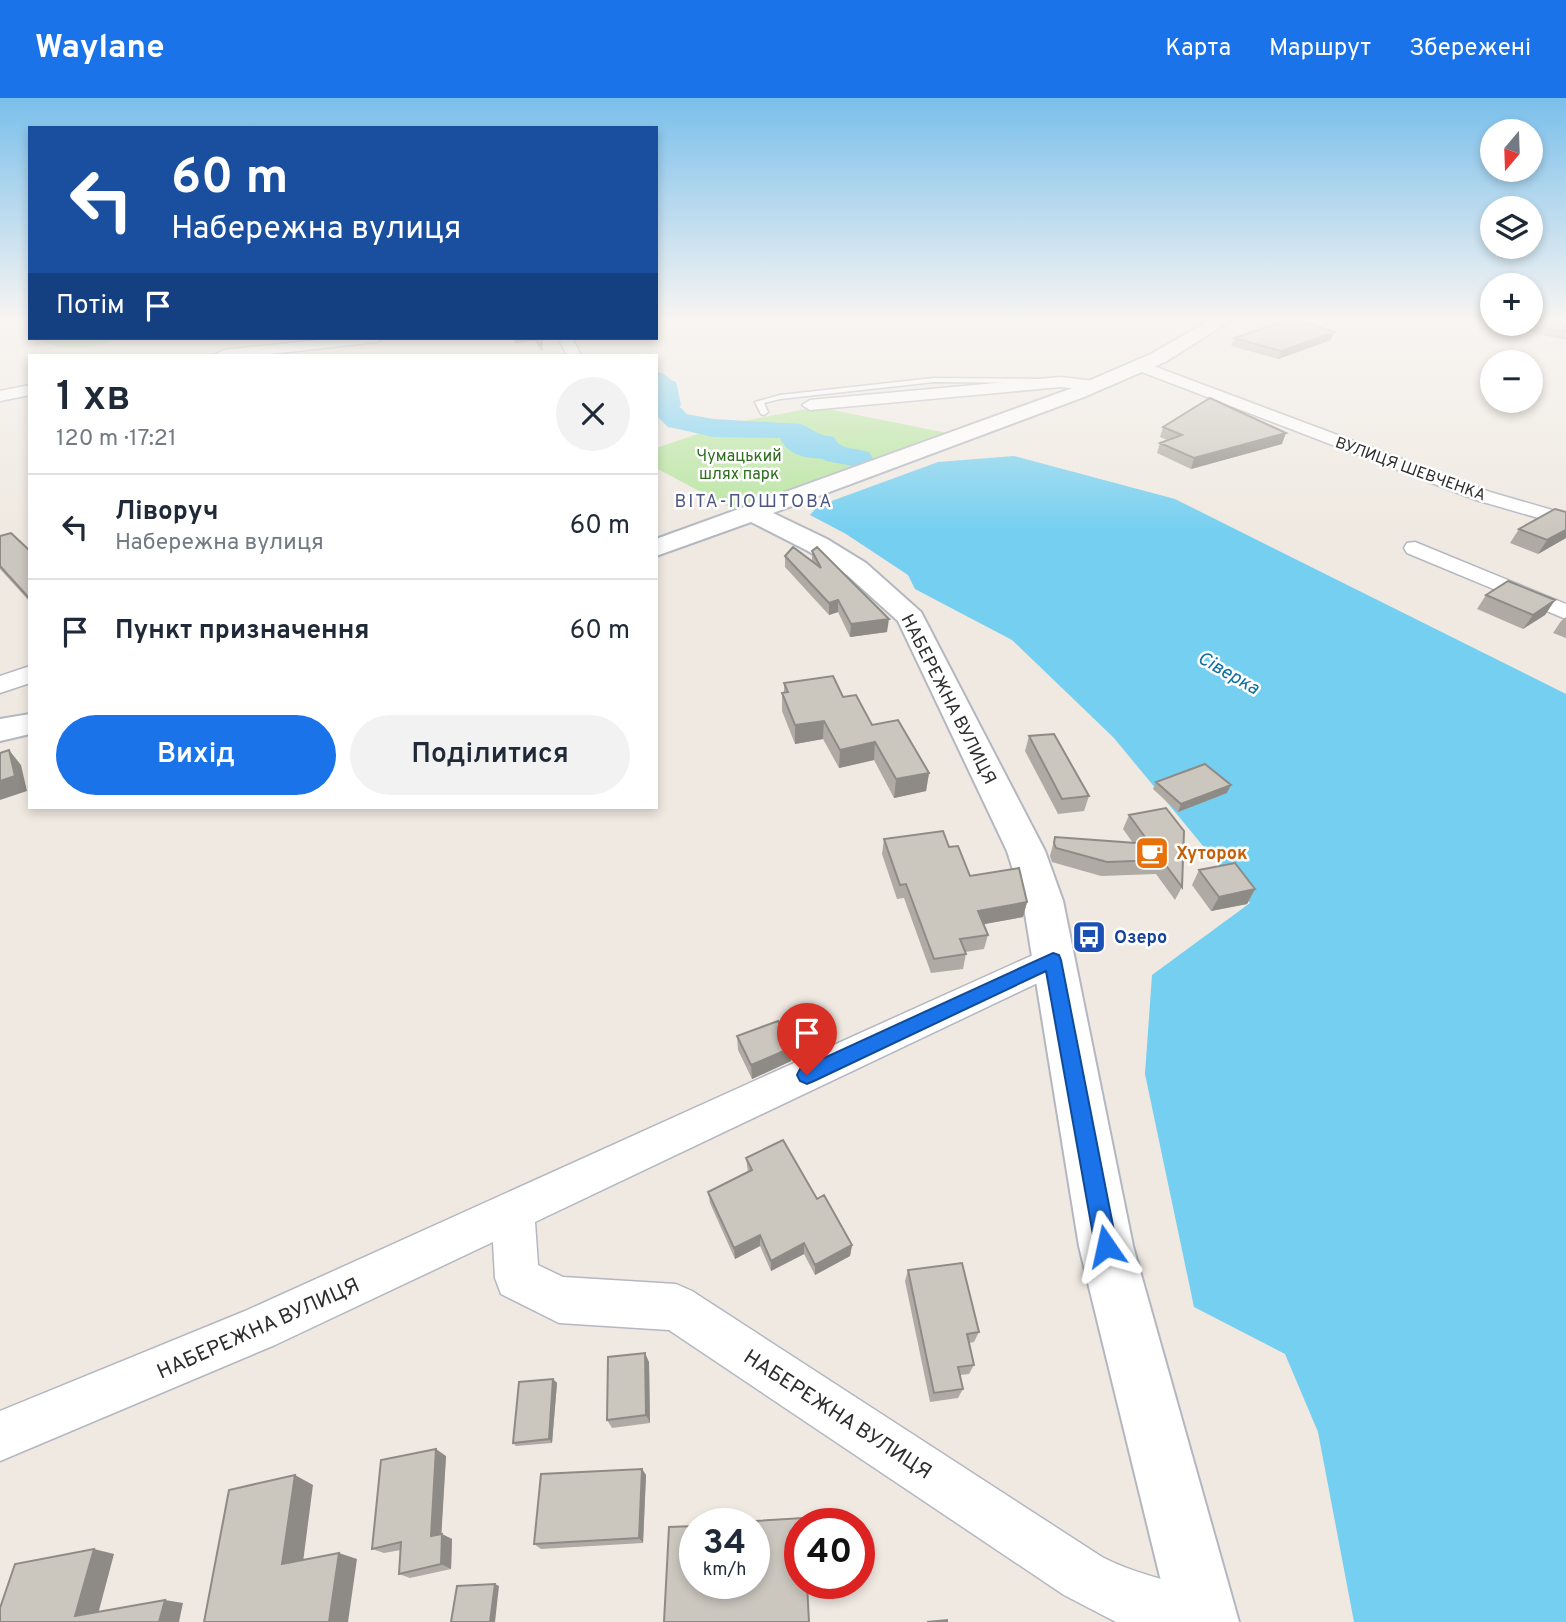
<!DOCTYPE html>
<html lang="uk">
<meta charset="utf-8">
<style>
body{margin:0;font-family:Overpass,sans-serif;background:#f2f2f3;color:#1f2937;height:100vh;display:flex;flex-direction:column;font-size:26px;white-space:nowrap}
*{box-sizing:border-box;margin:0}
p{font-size:23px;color:#747a83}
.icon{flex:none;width:38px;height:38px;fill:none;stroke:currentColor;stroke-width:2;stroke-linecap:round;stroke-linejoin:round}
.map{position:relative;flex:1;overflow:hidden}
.drawer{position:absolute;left:28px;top:256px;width:630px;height:455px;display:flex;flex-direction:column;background:#fff;border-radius:0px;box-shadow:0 4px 10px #0003}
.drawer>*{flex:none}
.hud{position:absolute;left:28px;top:28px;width:630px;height:214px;border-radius:0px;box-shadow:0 4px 10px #0003;background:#1a4fa0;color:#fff;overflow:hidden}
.needle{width:46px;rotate:199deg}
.fabs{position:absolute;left:1480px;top:21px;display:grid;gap:14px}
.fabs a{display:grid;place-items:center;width:63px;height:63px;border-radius:50%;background:#fff;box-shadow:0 4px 10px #0003;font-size:35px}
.speed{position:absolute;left:679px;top:1410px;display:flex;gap:14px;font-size:35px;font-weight:700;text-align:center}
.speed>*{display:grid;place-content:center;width:91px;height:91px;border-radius:50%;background:#fff;box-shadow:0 4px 10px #0003;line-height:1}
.speed small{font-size:18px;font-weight:400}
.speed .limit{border:10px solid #d22;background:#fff;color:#111}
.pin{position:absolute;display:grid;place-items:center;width:60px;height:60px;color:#fff;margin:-72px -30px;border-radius:50% 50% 50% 0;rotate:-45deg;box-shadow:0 0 7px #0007}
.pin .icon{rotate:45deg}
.me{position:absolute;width:77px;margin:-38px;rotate:349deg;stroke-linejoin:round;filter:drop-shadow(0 0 5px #0008)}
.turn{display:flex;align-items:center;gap:24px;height:147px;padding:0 28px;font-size:32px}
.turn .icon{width:91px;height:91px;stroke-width:2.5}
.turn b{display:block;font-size:49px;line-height:60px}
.then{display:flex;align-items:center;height:66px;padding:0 28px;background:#0003;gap:14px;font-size:26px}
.round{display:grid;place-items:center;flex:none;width:74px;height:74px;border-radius:37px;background:#f2f2f3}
.overview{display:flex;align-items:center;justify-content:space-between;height:119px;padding:0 28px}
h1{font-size:42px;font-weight:600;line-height:52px}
.button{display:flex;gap:14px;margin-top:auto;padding:14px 28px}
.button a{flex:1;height:80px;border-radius:42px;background:#1a73e8;color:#fff;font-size:28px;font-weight:600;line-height:80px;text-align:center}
.button a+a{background:#f2f2f3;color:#1f2937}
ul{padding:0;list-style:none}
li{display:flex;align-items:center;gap:21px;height:105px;padding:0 28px;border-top:2px solid #e0e1e3}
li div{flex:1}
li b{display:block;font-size:26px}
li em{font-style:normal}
header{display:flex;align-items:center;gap:42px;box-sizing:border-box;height:98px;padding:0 35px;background:#1a73e8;color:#fff}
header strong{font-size:33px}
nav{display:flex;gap:38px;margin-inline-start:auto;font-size:24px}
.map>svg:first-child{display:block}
.green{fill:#b6e59e}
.water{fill:#75cff0}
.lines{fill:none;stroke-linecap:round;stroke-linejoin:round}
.river{fill:#75cff0;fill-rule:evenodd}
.lane-casing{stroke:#b4b7c1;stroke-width:3}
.street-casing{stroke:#b4b7c1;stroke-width:3}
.secondary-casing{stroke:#b4b7c1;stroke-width:4}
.lane{fill:#fff;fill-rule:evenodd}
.street{fill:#fff;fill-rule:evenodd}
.secondary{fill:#fff;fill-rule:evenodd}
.wall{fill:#afaba4}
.shaded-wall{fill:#8e8b86}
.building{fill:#cbc7bf;stroke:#8e8b86;stroke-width:2}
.route{fill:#1a73e8;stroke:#114b97;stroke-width:2}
.labels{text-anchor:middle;stroke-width:5;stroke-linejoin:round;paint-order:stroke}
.far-park-label{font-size:16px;fill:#2c6e1b;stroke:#fff}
.far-street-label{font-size:16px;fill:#2e2e2e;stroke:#fff}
.far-quarter-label{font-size:18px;letter-spacing:2px;fill:#4d5680;stroke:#fff}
.street-label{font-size:18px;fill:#2e2e2e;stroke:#fff}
.food-label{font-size:18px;font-weight:bold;fill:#c56008;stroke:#fff;text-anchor:start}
.transit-label{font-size:18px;font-weight:bold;fill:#164399;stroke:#fff;text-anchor:start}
.water-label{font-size:19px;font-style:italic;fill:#0d6fa3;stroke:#fff}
.near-street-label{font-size:21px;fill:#2e2e2e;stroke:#fff}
</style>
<header>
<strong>Waylane</strong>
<nav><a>Карта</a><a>Маршрут</a><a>Збережені</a></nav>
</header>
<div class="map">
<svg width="1566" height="1524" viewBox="0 0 1566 1524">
<rect width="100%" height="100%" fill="#efe9e1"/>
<path class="green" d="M35 240H106L116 242C81 251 68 256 35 240Z
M817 309 962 338 733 411 656 370V350L728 326Z"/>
<path class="water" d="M656 276 676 284 681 307 668 316 656 315Z
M791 332 834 339 843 353 832 361C810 360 792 361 780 341Z
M1014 358 1175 401 1566 596V1524H1354L1318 1334 1285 1256 1194 1209 1145 976 1152 877 1250 805 1114 640 1012 542 915 491 908 477 846 436 810 417 818 408 938 364Z"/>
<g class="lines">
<path class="river" d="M656 273C667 276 672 282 678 291L676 305 687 316 713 321 801 326 845 349 869 354 873 360 869 366 858 369 826 363 785 340 713 339 678 331 668 329 656 317Z"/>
<g class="lane-casing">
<path id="lane" d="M934 280 1037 281 1041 283 1037 285 934 284 780 301 764 305 768 314 764 317 761 316 755 304 780 297Z"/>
</g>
<g class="street-casing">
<path id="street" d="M339 240H384L377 244 262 257H215L223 252Z
M558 240H572L581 257H567Z
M1140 263 1490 394 1566 416V428L1476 402 1134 271 1132 268 1134 265Z
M1061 279 1094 283 1102 288 1094 293 1061 289 810 312 802 307 810 302Z
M30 287V297L0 303V293Z
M1415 444 1566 506V521L1407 455 1404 450 1407 445Z
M30 568V585L0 595V578Z
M1053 848 1065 852 1070 862 1065 872 535 1124 538 1167 563 1179 676 1186 692 1193 1102 1459C1143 1480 1182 1484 1224 1501L1231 1524H1116L1064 1497 669 1232 559 1225 501 1196 495 1180 493 1144 275 1247 0 1363V1313L245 1213Z"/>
</g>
<g class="secondary-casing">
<path id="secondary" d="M1212 221H1233L1165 264 1084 299 773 415 827 441 866 465 921 514 1045 753 1063 803 1133 1148 1239 1524H1171L1079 1148 1023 803 1007 753 898 523 847 477 808 453 751 424 656 458V441L1070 291 1151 256Z
M30 616V636L0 643V621Z"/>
</g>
<use href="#lane" class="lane"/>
<use href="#street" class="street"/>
<use href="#secondary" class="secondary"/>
</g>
<path class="wall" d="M1449 221H1493V226H1566V242L1471 222 1455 223Z
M513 240H541L543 252 541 253 535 243 515 245Z
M1234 240 1331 242 1278 261 1231 248Z
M1163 329 1282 346 1191 371 1157 355 1160 345 1167 342 1160 339Z
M1566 414V440L1538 456 1510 445 1519 431Z
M0 438 30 453V504L0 471Z
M812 453 887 534 850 539 838 514 829 517 785 469V458L812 463Z
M1486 497 1555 502 1545 517 1523 531 1477 511Z
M1566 519V540L1553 535 1561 523Z
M784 585 843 599 872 627 929 675 926 693 894 700 874 662 839 670 823 641 795 646 782 613V595H784Z
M1029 638 1089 698 1084 713 1058 716 1025 653Z
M1156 684 1227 695 1178 714 1153 691Z
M1129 717 1182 789 1175 802 1156 776 1101 778 1052 764 1050 758 1055 739 1133 745 1123 731Z
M884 741 949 749 970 778 1027 804 1023 819 984 826 988 837 984 851 965 854 966 856 963 871 931 875 904 800 897 801 882 756Z
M1199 772 1255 791 1247 806 1211 813 1192 787Z
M737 938 791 963 752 981 738 952Z
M746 1060 817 1101 852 1147 850 1158 815 1177 804 1156 771 1173 760 1148 735 1161 710 1105 708 1094 748 1074Z
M908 1172 979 1234 974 1244 969 1245 974 1267 969 1276 960 1277 963 1291 958 1300 930 1304 905 1183Z
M649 1264 650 1325 612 1330 607 1322Z
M553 1281 557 1285 552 1345 516 1348 513 1345Z
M446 1358 441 1436 452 1441 451 1471 410 1480 399 1476 401 1452 384 1455 372 1451Z
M642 1371 646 1377 643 1445 541 1451 534 1446Z"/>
<path class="shaded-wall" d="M1335 234 1331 242 1278 261 1281 253Z
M514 240H534L535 243 515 245Z
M1286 335 1282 346 1191 371 1194 360Z
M1566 432V440L1538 456 1547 442Z
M838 502V514L829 517V505Z
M1555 502 1545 517 1523 531 1533 517Z
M889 521 887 534 850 539 851 526Z
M824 623 823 641 795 646V627Z
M875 644 874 662 839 670 840 652Z
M9 652 21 667 27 693 0 702V683Z
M929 675 926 693 894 700 896 681Z
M1231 687 1227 695 1178 714 1181 706Z
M1255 791 1247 806 1211 813 1219 799Z
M1027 804 1023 819 974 828 978 813Z
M791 950V963L752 981 751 967Z
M760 1137V1148L735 1161 734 1150Z
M804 1145V1156L771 1173V1163Z
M852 1147 850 1158 815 1177V1167Z
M645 1255 649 1264 650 1325 646 1317Z
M553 1281 557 1285 552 1345 549 1341Z
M436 1351 446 1358 441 1443 431 1438Z
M642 1371 646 1377 643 1445 639 1440Z
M295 1377 313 1387 302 1472 282 1466Z
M442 1436 452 1441 451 1471 441 1466Z
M94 1451 114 1456 97 1520 75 1518Z
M339 1455 357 1461 348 1524H329Z
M495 1486 499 1488 495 1524H490Z
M165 1502 183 1505 179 1524H159Z"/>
<path class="building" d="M1293 221 1335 234 1281 253 1234 240Z
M1531 221 1566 226V234L1526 226H1531Z
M535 240H541L542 247H540Z
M1210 300 1286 335 1194 360 1160 345 1182 337 1163 329Z
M1555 411 1566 414V432L1547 442 1519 431Z
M11 435 30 453 29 500 0 468V438Z
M793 449 821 470 812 453 817 449 889 521 851 526 838 502 829 505 785 458Z
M1508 483 1555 502 1533 517 1486 497Z
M833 578 843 599 856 597 872 627 898 622 929 675 896 681 875 644 840 652 824 623 795 627 782 595 788 594 784 585Z
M1054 636 1089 698 1062 701 1029 638Z
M9 652 15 678 0 683V655Z
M1205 666 1231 687 1181 706 1156 684Z
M1166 710 1184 733 1182 789 1162 762 1107 764 1056 750 1054 745 1055 739 1150 746 1129 717Z
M943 733 949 749 958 748 970 778 1019 770 1027 804 978 813 988 837 960 841 966 856 934 861 906 786 900 787 884 741Z
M1235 765 1255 791 1219 799 1199 772Z
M778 923 791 950 751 967 737 938Z
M783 1042 817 1101 824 1097 852 1147 815 1167 804 1145 771 1163 760 1137 734 1150 708 1094 752 1072 746 1060Z
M962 1165 979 1234 967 1236 974 1267 958 1269 963 1291 934 1295 908 1172Z
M645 1255 646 1317 607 1322 608 1259Z
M553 1281 549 1341 513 1345 519 1284Z
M436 1351 431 1438 442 1436 441 1466 399 1476 401 1444 372 1451 381 1362Z
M642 1371 639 1440 534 1446 541 1376Z
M295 1377 282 1466 339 1455 329 1524H204L229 1392Z
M803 1420V1426H800V1486H807L809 1524H664L669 1429 695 1428V1486H754V1427H756V1423Z
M94 1451 75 1518 165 1502 159 1524H0V1510L15 1466Z
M495 1486 490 1524H451L457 1488Z
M947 1522V1524H927Z"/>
<linearGradient id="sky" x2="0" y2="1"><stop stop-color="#7abfeb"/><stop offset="0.51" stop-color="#f8f5f2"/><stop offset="1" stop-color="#f8f5f2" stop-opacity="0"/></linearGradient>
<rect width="1566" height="434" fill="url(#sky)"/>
<path class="route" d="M1053 855 1059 857 1061 862 1117 1148 1114 1155 1106 1159 1098 1155 1095 1148 1046 873 814 983 807 986 800 983 797 977 800 971Z"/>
<defs>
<g id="cafe-square" transform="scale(1.75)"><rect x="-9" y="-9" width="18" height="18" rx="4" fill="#e8710a" stroke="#fff"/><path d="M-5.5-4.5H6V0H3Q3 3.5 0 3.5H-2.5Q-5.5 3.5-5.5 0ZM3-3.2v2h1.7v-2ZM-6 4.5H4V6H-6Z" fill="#fff"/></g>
<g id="bus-square" transform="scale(1.75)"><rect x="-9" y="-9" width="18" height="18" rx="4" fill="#1a4fb4" stroke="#fff"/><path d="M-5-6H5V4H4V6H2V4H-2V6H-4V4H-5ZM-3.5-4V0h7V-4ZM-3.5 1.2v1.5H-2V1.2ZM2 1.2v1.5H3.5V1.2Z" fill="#fff"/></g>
</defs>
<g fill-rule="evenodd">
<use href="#cafe-square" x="1152" y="755"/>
<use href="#bus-square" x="1089" y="839"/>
</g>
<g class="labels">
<g class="far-park-label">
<text x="739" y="363">Чумацький<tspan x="739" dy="18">шлях парк</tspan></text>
</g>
<g class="far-street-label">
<text transform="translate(1411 370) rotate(20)" y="6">ВУЛИЦЯ ШЕВЧЕНКА</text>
</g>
<g class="far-quarter-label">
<text x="754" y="409">ВІТА-ПОШТОВА</text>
</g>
<g class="street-label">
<text transform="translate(949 601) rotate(63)" y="6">НАБЕРЕЖНА ВУЛИЦЯ</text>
</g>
<g class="food-label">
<text x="1176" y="761">Хуторок</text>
</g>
<g class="transit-label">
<text x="1114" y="845">Озеро</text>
</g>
<g class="water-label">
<text transform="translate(1229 574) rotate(30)" y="7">Сіверка</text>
</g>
<g class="near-street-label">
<text transform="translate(258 1230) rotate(-24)" y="7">НАБЕРЕЖНА ВУЛИЦЯ</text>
<text transform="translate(838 1316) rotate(33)" y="7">НАБЕРЕЖНА ВУЛИЦЯ</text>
</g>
</g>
</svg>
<div class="fabs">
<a><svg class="needle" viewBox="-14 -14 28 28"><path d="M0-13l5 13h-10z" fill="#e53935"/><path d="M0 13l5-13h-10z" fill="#747a83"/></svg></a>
<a><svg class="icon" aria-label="layers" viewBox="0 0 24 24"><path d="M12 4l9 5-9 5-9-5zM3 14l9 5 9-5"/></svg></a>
<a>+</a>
<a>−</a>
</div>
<div class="speed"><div>34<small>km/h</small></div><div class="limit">40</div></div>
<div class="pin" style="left:807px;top:977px;background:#d93025"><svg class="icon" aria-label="arrive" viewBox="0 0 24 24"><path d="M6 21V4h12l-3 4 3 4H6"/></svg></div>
<svg class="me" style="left:1106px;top:1148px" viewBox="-20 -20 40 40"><path d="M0-17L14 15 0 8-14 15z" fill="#1a73e8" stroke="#fff" stroke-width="4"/></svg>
<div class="hud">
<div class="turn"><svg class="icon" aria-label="left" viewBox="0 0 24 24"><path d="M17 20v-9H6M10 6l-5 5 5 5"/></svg><div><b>60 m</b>Набережна вулиця</div></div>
<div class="then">Потім<svg class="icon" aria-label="arrive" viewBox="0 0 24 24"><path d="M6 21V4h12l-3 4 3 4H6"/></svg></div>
</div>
<section class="drawer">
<div class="overview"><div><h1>1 хв</h1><p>120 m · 17:21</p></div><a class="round"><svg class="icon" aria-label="close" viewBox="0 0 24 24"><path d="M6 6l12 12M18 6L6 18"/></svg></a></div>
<ul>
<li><svg class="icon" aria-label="left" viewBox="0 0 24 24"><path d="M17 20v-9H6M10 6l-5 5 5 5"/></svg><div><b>Ліворуч</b><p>Набережна вулиця</p></div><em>60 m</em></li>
<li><svg class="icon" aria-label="arrive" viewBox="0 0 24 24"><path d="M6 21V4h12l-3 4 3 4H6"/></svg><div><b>Пункт призначення</b></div><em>60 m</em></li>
</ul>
<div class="button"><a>Вихід</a><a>Поділитися</a></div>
</section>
</div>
